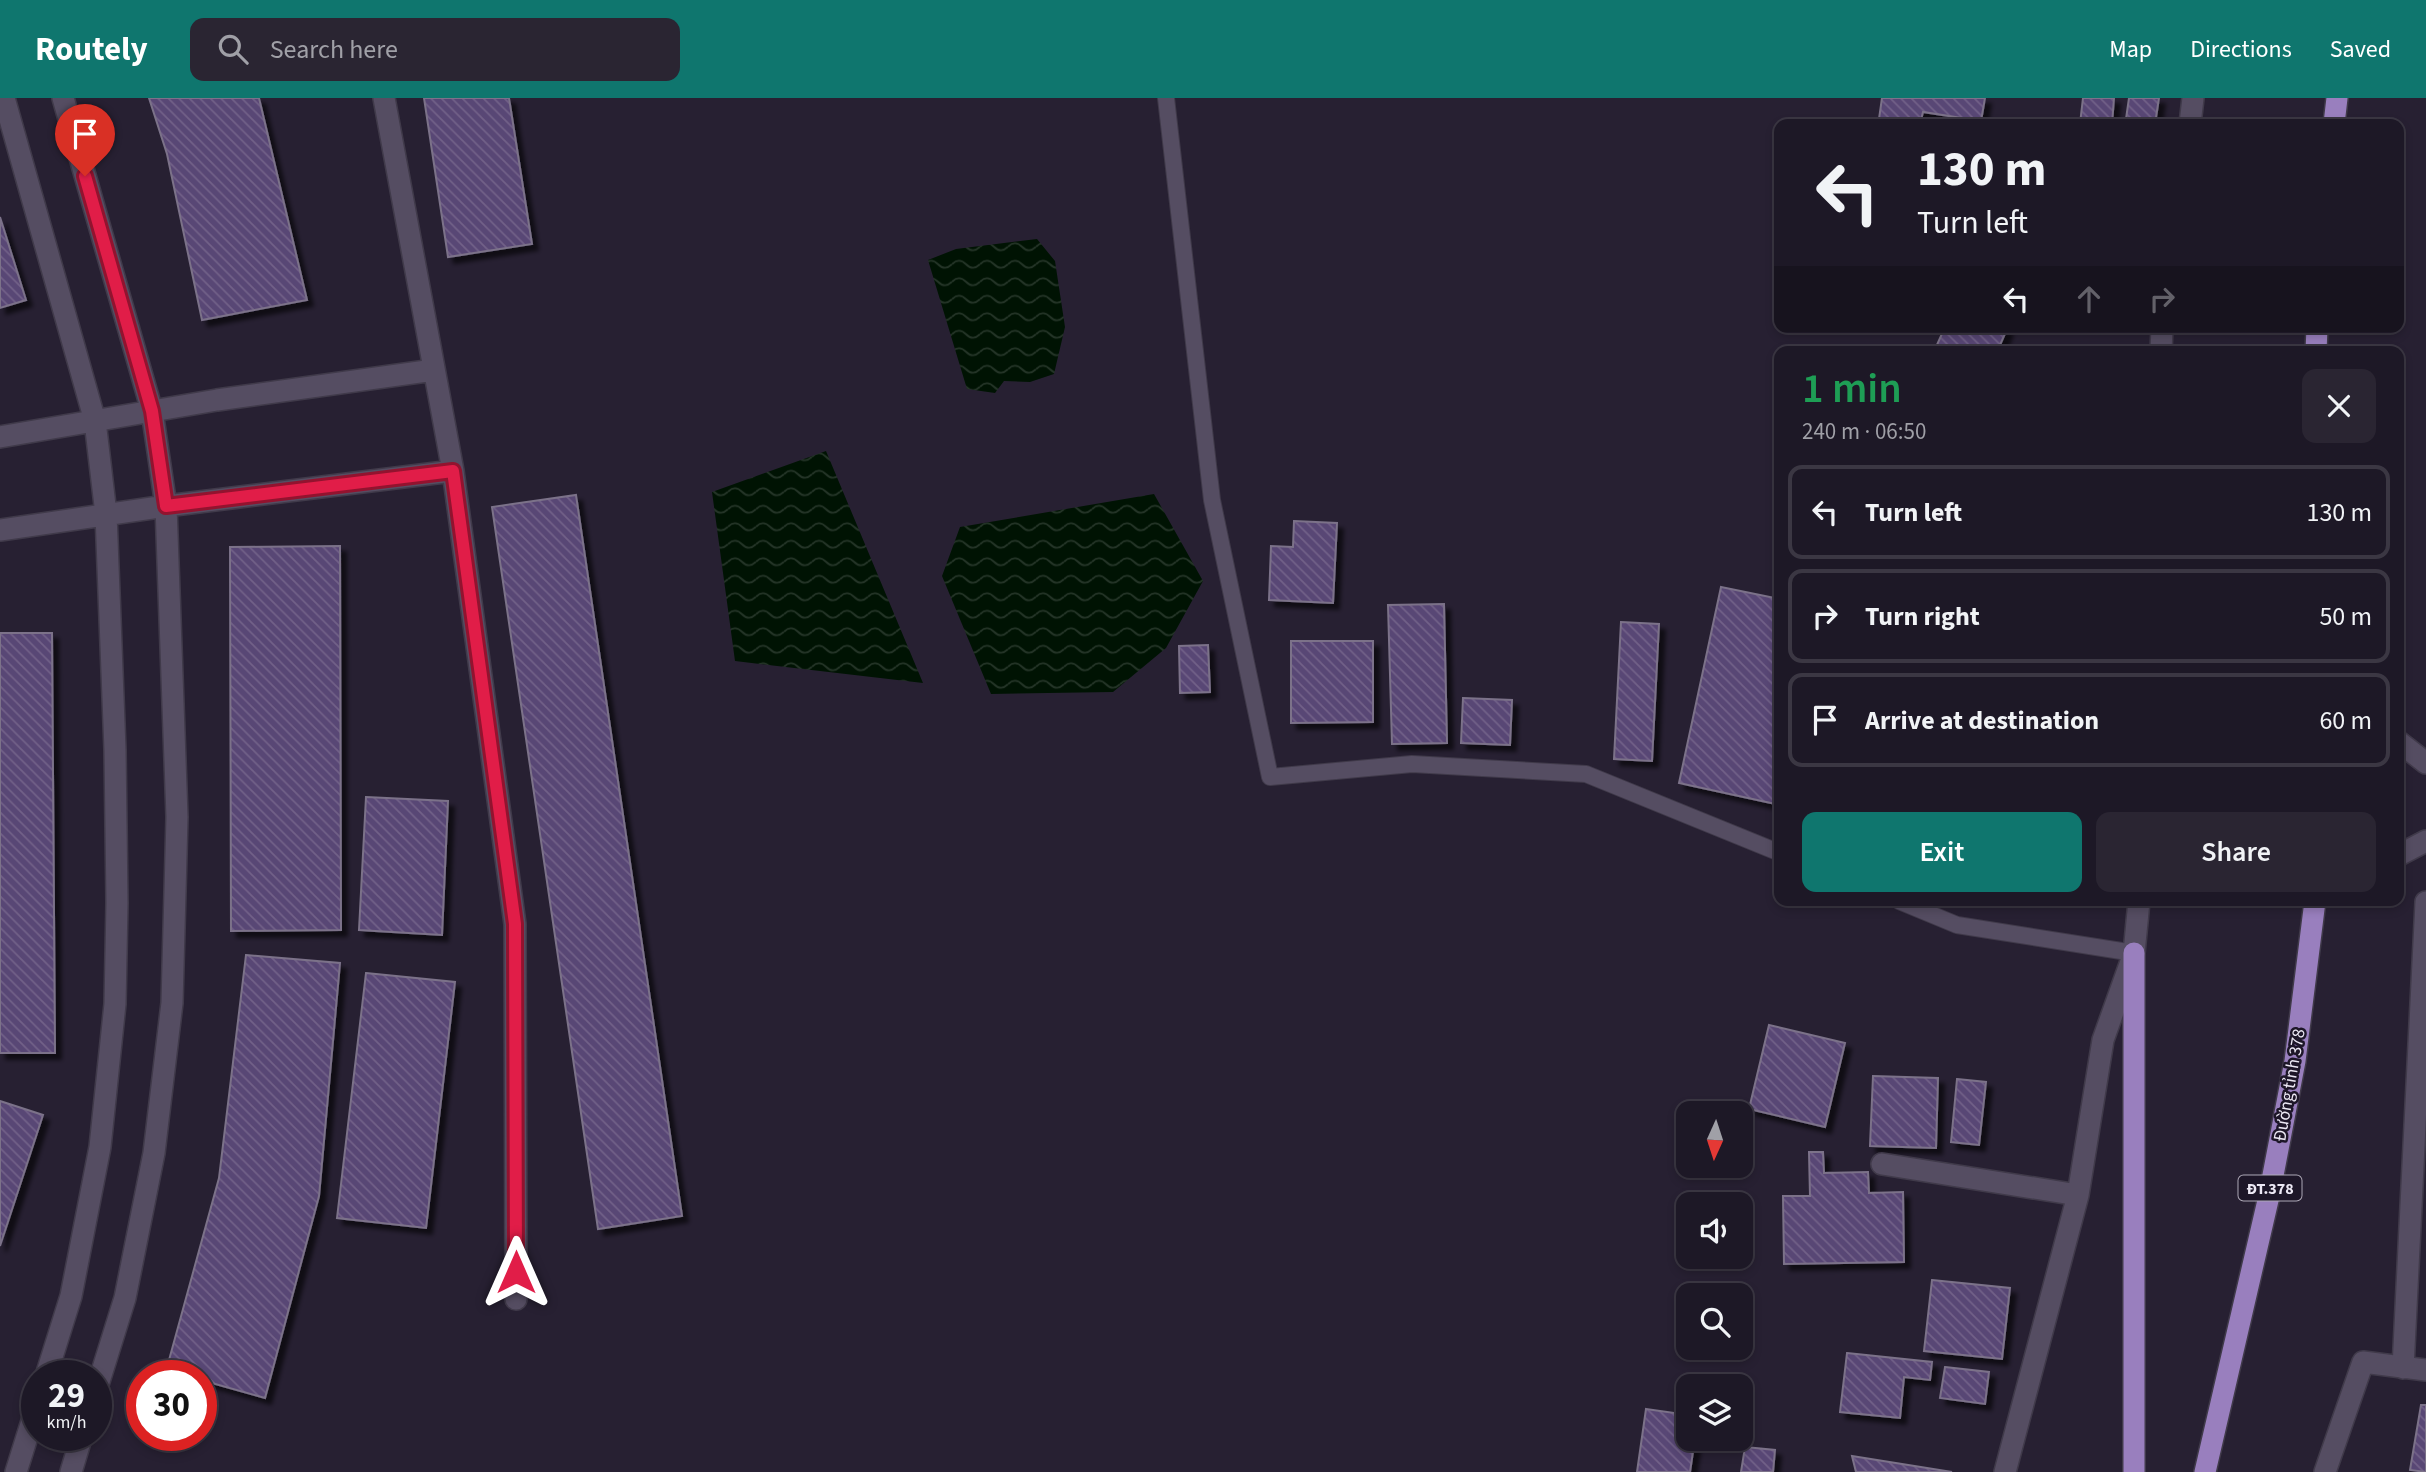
<!DOCTYPE html>
<meta charset="utf-8">
<style>
body{margin:0;font-family:"Source Sans 3",sans-serif;background:#2a2532;color:#f1f3f6;height:100vh;display:flex;flex-direction:column;font-size:26px;white-space:nowrap}
*{box-sizing:border-box;margin:0}
p{font-size:23px;color:#a0a0a7}
.icon{flex:none;width:38px;height:38px;fill:none;stroke:currentColor;stroke-width:2;stroke-linecap:round;stroke-linejoin:round}
.map{position:relative;flex:1;overflow:hidden}
.side{position:absolute;left:1774px;top:248px;width:630px;height:560px;display:flex;flex-direction:column;background:#1d1826;border-radius:14px;box-shadow:0 4px 10px #0003,0 0 0 2px #3b3743}
.side>*{flex:none}
.top-card{position:absolute;left:1774px;top:21px;width:630px;height:214px;border-radius:14px;box-shadow:0 4px 10px #0003,0 0 0 2px #3b3743;background:#1d1826;color:#f1f3f6;overflow:hidden}
.needle{width:46px;rotate:183deg}
.controls{position:absolute;left:1676px;top:1003px;display:grid;gap:14px}
.controls a{display:grid;place-items:center;width:77px;height:77px;border-radius:14px;background:#1d1826;box-shadow:0 4px 10px #0003,0 0 0 2px #3b3743;font-size:35px}
.speed{position:absolute;left:21px;top:1262px;display:flex;gap:14px;font-size:35px;font-weight:700;text-align:center}
.speed>*{display:grid;place-content:center;width:91px;height:91px;border-radius:50%;background:#1d1826;box-shadow:0 4px 10px #0003,0 0 0 2px #3b3743;line-height:1}
.speed small{font-size:18px;font-weight:400}
.speed .limit{border:10px solid #d22;background:#fff;color:#111}
.pin{position:absolute;display:grid;place-items:center;width:60px;height:60px;color:#fff;margin:-72px -30px;border-radius:50% 50% 50% 0;rotate:-45deg;box-shadow:0 0 7px #0007}
.pin .icon{rotate:45deg}
.me{position:absolute;width:77px;margin:-38px;rotate:0deg;stroke-linejoin:round;filter:drop-shadow(0 0 5px #0008)}
.turn{display:flex;align-items:center;gap:24px;height:147px;padding:0 28px;font-size:32px}
.turn .icon{width:91px;height:91px;stroke-width:2.5}
.turn b{display:block;font-size:49px;line-height:60px}
.lanes{display:flex;align-items:center;height:66px;padding:0 28px;background:#0003;justify-content:center;gap:35px;direction:ltr}
.lanes .off{opacity:.35}
.round{display:grid;place-items:center;flex:none;width:74px;height:74px;border-radius:14px;background:#2a2532}
.headline{display:flex;align-items:center;justify-content:space-between;height:119px;padding:0 28px}
h1{font-size:42px;font-weight:600;line-height:52px;color:#1e9e55}
.cta{display:flex;gap:14px;margin-top:auto;padding:14px 28px}
.cta a{flex:1;height:80px;border-radius:14px;background:#0f766e;color:#fff;font-size:28px;font-weight:600;line-height:80px;text-align:center}
.cta a+a{background:#2a2532;color:#f1f3f6}
ul{padding:0;list-style:none}
li{display:flex;align-items:center;gap:21px;height:94px;margin:0 14px 10px;padding:0 14px;border:4px solid #3b3743;border-radius:14px}
li div{flex:1}
li b{display:block;font-size:26px}
li em{font-style:normal}
header{display:flex;align-items:center;gap:42px;box-sizing:border-box;height:98px;padding:0 35px;background:#0f766e;color:#fff}
header strong{font-size:33px}
nav{display:flex;gap:38px;margin-inline-start:auto;font-size:24px}
.search{width:490px;height:63px;background:#2a2532;display:flex;align-items:center;gap:18px;box-sizing:border-box;padding:0 24px;border-radius:14px;color:#a0a0a7;font-size:26px}
.map>svg:first-child{display:block}
.water{fill:url(#water-waves)}
.building{fill:url(#building-back-hatch);stroke:#7b7289;stroke-width:2;filter:url(#shadow)}
.lines{fill:none;stroke-linecap:round;stroke-linejoin:round}
.lane-casing{stroke:#403a4a;stroke-width:18}
.street-casing{stroke:#403a4a;stroke-width:24}
.primary-casing{stroke:#403a4a;stroke-width:24}
.lane{stroke:#554d62;stroke-width:16}
.street{stroke:#554d62;stroke-width:21}
.primary{stroke:#997fbe;stroke-width:21}
.route-casing{stroke:#92132f;stroke-width:18}
.route{stroke:#e11d48;stroke-width:12}
.labels{text-anchor:middle;stroke-width:5;stroke-linejoin:round;paint-order:stroke}
.shield{fill:#1d1628;stroke:#aea9b7;stroke-width:2}
.shield-label{font-size:16px;font-weight:bold;fill:#ece8f4}
.street-label{font-size:18px;fill:#ece8f4;stroke:#1d1628}
</style>
<header>
<strong>Routely</strong>
<div class="search"><svg class="icon" aria-label="search" viewBox="0 0 24 24"><circle cx="10" cy="10" r="6"/><path d="M15 15l6 6"/></svg>Search here</div>
<nav><a>Map</a><a>Directions</a><a>Saved</a></nav>
</header>
<div class="map">
<svg width="2426" height="1374" viewBox="0 0 2426 1374">
<defs>
<pattern id="water-waves" width="16" height="10" patternUnits="userSpaceOnUse" patternTransform="scale(1.75)"><rect width="16" height="10" fill="#001303"/><path d="M0 5q4-4 8 0t8 0" fill="none" stroke="#253528"/></pattern>
<pattern id="building-back-hatch" width="6" height="6" patternUnits="userSpaceOnUse" patternTransform="scale(1.75)"><rect width="6" height="6" fill="#594674"/><path d="M-1 5l2 2M0 0l6 6M5-1l2 2" fill="none" stroke="#716188"/></pattern>
<filter id="shadow"><feDropShadow dx="6" dy="6" stdDeviation="2" flood-color="#0009"/></filter>
</defs>
<rect width="100%" height="100%" fill="#272032"/>
<path class="water" d="M1037 141 1055 163 1065 229 1054 276 1030 284 1004 283 995 295 967 291 928 162 956 151Z
M826 353 923 585 735 563 712 394Z
M1154 396 1203 483 1166 550 1113 594 991 596 942 478 960 429Z"/>
<path class="building" d="M149 0H259L307 202 202 222 167 56Z
M424 0H509L532 146 448 159Z
M1882 0H1985L1981 23 1923 14 1920 26 1879 21Z
M2083 0H2114L2112 26H2080Z
M2129 0H2159L2155 26 2126 21Z
M0 119 26 202 0 210Z
M1945 229H2003L2007 231 1997 254H1947L1936 249Z
M576 397 682 1118 598 1131 492 409Z
M1294 423 1337 425 1333 505 1269 502 1271 448 1293 449Z
M340 448 341 832 231 833 230 449Z
M1721 489 1780 501V707L1679 685Z
M1444 506 1447 645 1392 646 1388 507Z
M1621 524 1659 526 1652 663 1614 661Z
M0 535H52L55 955H0Z
M1291 543H1373V624L1291 625Z
M1208 547 1210 594 1180 595 1179 548Z
M1463 600 1512 602 1510 647 1461 645Z
M366 699 448 703 442 837 359 832Z
M246 857 340 865 319 1098 265 1300 201 1282V1278H184L166 1273 219 1080Z
M366 875 455 884 426 1130 337 1120Z
M1769 927 1845 945 1825 1029 1749 1011Z
M1873 978 1938 980 1936 1050 1870 1048Z
M1957 981 1986 984 1979 1047 1951 1044Z
M0 1003 43 1017 0 1148Z
M1809 1054H1823L1824 1075 1868 1074 1869 1095 1903 1094 1904 1164 1784 1166 1783 1098H1810Z
M1932 1182 2010 1190 2002 1261 1924 1253Z
M1847 1255 1932 1264 1930 1282 1904 1279 1900 1320 1840 1314Z
M1945 1269 1989 1274 1985 1306 1940 1300Z
M2421 1307H2426V1374L2410 1372Z
M1646 1311 1689 1317V1340H1695L1690 1374H1637Z
M1745 1349 1775 1352 1773 1374H1741Z
M1852 1358 1952 1374H1856Z"/>
<g class="lines">
<g class="lane-casing">
<path id="lane" d="M1166 0 1212 402 1270 679 1412 666 1586 676 1780 755
M1899 803 1957 827 2134 855"/>
</g>
<g class="street-casing">
<path id="street" d="M4 0 95 323 106 416 115 652 117 805 115 906 100 1049 71 1198 46 1278
M63 0 152 313 166 408 177 719 172 905 154 1055 125 1200 96 1293
M384 0 453 373 515 826 516 1201
M2190 26 2193 0
M2161 254 2162 229
M0 339 217 302 434 272
M0 432 166 408 453 373
M2399 644 2426 665
M2399 757 2426 743
M1882 1066 2078 1097
M2403 1270 2426 804
M16 1374 37 1307
M71 1374 82 1337
M2005 1374 2078 1097 2103 942 2134 855 2139 803
M2325 1374 2363 1264 2426 1272"/>
</g>
<g class="primary-casing">
<path id="primary" d="M2334 26 2337 0
M2316 254 2317 229
M2134 855V1374
M2205 1374 2269 1098 2295 963 2315 803"/>
</g>
<use href="#lane" class="lane"/>
<use href="#street" class="street"/>
<use href="#primary" class="primary"/>
</g>
<g class="lines">
<g class="route-casing">
<path id="route" d="M85 78 152 313 166 408 453 373 515 826 516 1174"/>
</g>
<use href="#route" class="route"/>
</g>
<g class="labels">
<rect class="shield" x="2238.5" y="1077.5" width="63" height="25" rx="5"/>
<g class="shield-label">
<text x="2270" y="1096">ĐT.378</text>
</g>
<g class="street-label">
<text transform="translate(2289 987) rotate(-80)" y="6">Đường tỉnh 378</text>
</g>
</g>
</svg>
<div class="controls">
<a><svg class="needle" viewBox="-14 -14 28 28"><path d="M0-13l5 13h-10z" fill="#e53935"/><path d="M0 13l5-13h-10z" fill="#a0a0a7"/></svg></a>
<a><svg class="icon" aria-label="sound" viewBox="0 0 24 24"><path d="M4 9h4l5-4v14l-5-4H4zM17 9q2 3 0 6"/></svg></a>
<a><svg class="icon" aria-label="search" viewBox="0 0 24 24"><circle cx="10" cy="10" r="6"/><path d="M15 15l6 6"/></svg></a>
<a><svg class="icon" aria-label="layers" viewBox="0 0 24 24"><path d="M12 4l9 5-9 5-9-5zM3 14l9 5 9-5"/></svg></a>
</div>
<div class="speed"><div>29<small>km/h</small></div><div class="limit">30</div></div>
<div class="pin" style="left:85px;top:78px;background:#d93025"><svg class="icon" aria-label="arrive" viewBox="0 0 24 24"><path d="M6 21V4h12l-3 4 3 4H6"/></svg></div>
<svg class="me" style="left:516px;top:1174px" viewBox="-20 -20 40 40"><path d="M0-17L14 15 0 8-14 15z" fill="#e11d48" stroke="#fff" stroke-width="4"/></svg>
<div class="top-card">
<div class="turn"><svg class="icon" aria-label="left" viewBox="0 0 24 24"><path d="M17 20v-9H6M10 6l-5 5 5 5"/></svg><div><b>130 m</b>Turn left</div></div>
<div class="lanes"><svg class="icon" aria-label="left" viewBox="0 0 24 24"><path d="M17 20v-9H6M10 6l-5 5 5 5"/></svg><svg class="icon off" aria-label="ahead" viewBox="0 0 24 24"><path d="M12 20V5M6 11l6-6 6 6"/></svg><svg class="icon off" aria-label="right" viewBox="0 0 24 24"><path d="M7 20v-9h11M14 6l5 5-5 5"/></svg></div>
</div>
<section class="side">
<div class="headline"><div><h1>1 min</h1><p>240 m · 06:50</p></div><a class="round"><svg class="icon" aria-label="close" viewBox="0 0 24 24"><path d="M6 6l12 12M18 6L6 18"/></svg></a></div>
<ul>
<li><svg class="icon" aria-label="left" viewBox="0 0 24 24"><path d="M17 20v-9H6M10 6l-5 5 5 5"/></svg><div><b>Turn left</b></div><em>130 m</em></li>
<li><svg class="icon" aria-label="right" viewBox="0 0 24 24"><path d="M7 20v-9h11M14 6l5 5-5 5"/></svg><div><b>Turn right</b></div><em>50 m</em></li>
<li><svg class="icon" aria-label="arrive" viewBox="0 0 24 24"><path d="M6 21V4h12l-3 4 3 4H6"/></svg><div><b>Arrive at destination</b></div><em>60 m</em></li>
</ul>
<div class="cta"><a>Exit</a><a>Share</a></div>
</section>
</div>
